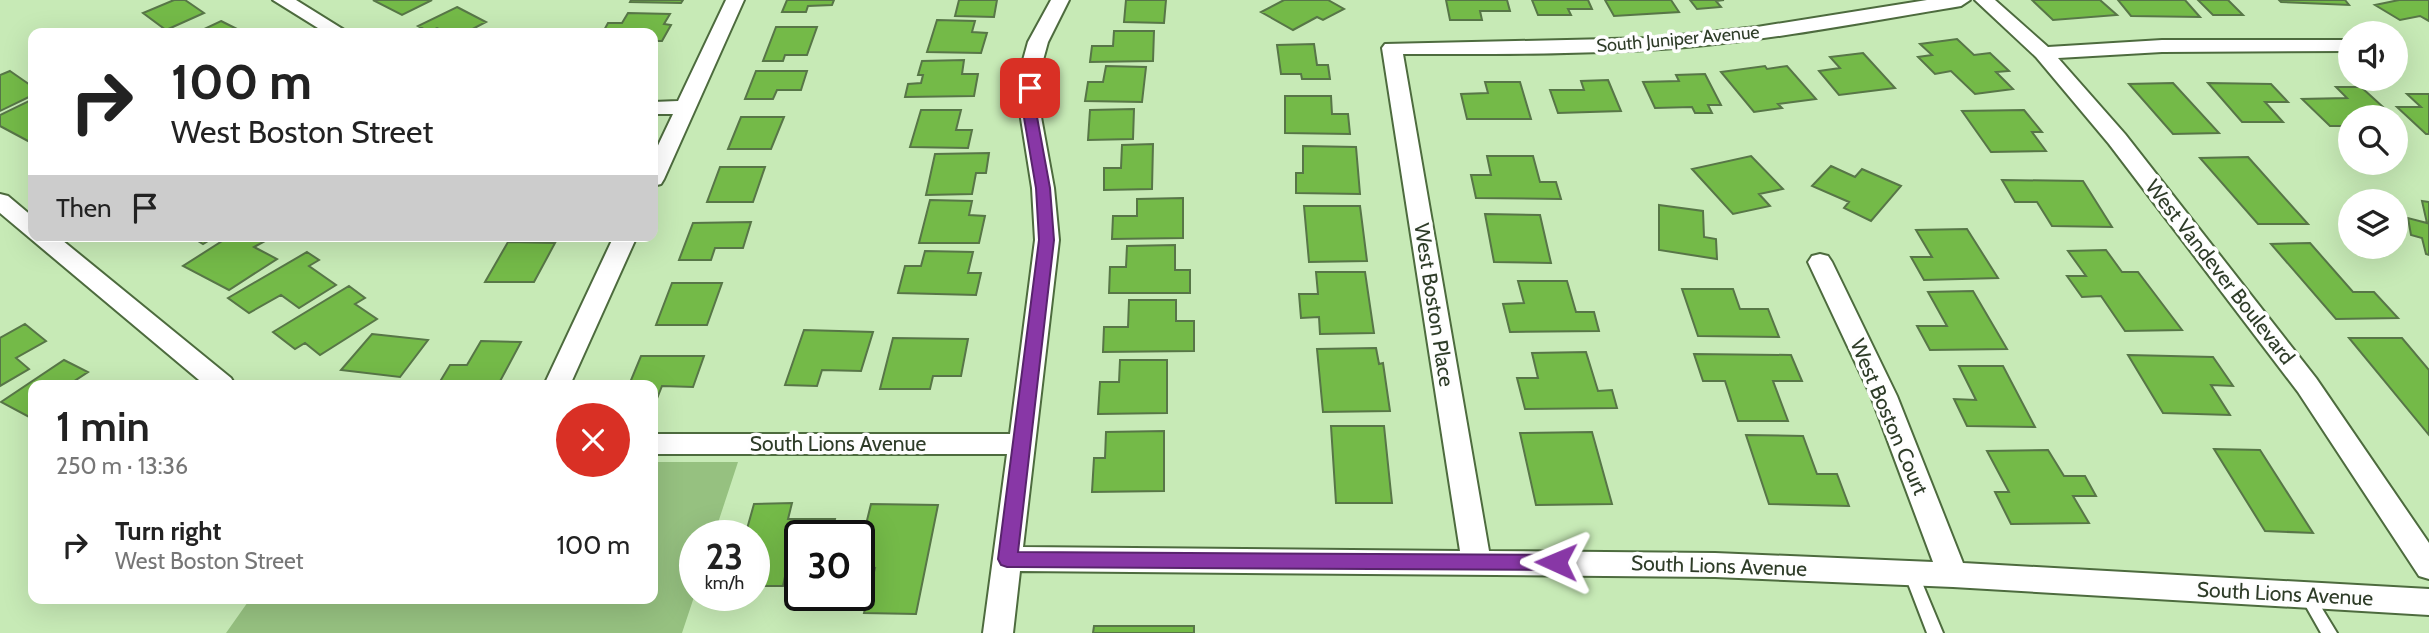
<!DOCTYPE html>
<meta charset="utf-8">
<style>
body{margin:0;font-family:Cabin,sans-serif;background:#f6f6f6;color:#222;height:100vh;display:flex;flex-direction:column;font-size:26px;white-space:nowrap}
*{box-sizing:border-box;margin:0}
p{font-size:23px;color:#767676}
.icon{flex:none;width:38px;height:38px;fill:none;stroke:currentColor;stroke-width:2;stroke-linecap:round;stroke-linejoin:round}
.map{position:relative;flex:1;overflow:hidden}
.side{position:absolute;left:28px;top:380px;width:630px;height:224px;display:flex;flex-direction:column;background:#fff;border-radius:14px;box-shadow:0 7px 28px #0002}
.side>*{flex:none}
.banner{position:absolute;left:28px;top:28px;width:630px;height:214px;border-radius:14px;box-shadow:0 7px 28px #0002;background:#fff;color:#222;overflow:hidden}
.fabs{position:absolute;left:2338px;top:21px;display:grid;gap:14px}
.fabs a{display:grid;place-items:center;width:70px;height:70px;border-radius:50%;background:#fff;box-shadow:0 7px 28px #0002;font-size:35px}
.speed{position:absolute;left:679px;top:520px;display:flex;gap:14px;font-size:35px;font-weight:700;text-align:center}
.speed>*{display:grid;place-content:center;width:91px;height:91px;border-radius:50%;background:#fff;box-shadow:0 7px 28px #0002;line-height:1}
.speed small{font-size:18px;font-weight:400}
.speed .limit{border:4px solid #111;border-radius:10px;background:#fff;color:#111}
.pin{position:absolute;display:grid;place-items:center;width:60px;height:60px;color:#fff;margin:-30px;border-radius:14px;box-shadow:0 4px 10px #0006}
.me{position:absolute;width:77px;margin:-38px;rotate:271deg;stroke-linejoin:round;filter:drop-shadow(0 0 5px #0008)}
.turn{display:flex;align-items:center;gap:24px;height:147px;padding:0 28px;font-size:32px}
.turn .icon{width:91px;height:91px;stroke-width:2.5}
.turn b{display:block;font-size:49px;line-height:60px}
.then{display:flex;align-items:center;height:66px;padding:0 28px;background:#0003;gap:14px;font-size:26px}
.round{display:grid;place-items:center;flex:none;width:74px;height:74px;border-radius:37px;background:#f6f6f6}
.head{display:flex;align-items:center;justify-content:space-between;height:119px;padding:0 28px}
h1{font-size:42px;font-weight:600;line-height:52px}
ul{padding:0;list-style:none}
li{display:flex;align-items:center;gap:21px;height:91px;padding:0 28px}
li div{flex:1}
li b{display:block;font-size:26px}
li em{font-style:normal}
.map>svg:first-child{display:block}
.green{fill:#96c180}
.building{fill:#74ba48;stroke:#577647;stroke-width:2}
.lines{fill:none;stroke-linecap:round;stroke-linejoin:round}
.service-casing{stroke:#4d6b3e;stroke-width:4}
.minor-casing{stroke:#4d6b3e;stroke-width:4}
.service{fill:#fff;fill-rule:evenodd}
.minor{fill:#fff;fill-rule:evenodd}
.route{fill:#8837a6;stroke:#58246c;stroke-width:2}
.labels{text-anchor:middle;stroke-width:7;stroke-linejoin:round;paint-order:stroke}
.far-street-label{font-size:18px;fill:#2e3c28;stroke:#fefefe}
.street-label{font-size:21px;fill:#2e3c28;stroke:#fefefe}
</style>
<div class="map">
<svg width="2429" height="633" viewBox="0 0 2429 633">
<rect width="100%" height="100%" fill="#c7eab6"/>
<path class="green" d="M653 462H738L714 535 695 536V594L682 633H226L250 599 653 598Z"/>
<path class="building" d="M174 0H185L204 13 166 30 143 13Z
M373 0H432L402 15Z
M631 0H683L681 3 630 2Z
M787 0H834L832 5 808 6 806 12H782Z
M959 0H997L994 17 955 16Z
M1126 0H1166L1164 23 1124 22Z
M1284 0H1328L1344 9 1323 20 1317 17 1293 30 1261 12Z
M1446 0H1507L1510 11H1480L1482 20H1450Z
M1532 0H1588L1592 9H1568L1571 15H1538Z
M1605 0H1671L1679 12 1614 16Z
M1690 0H1724L1716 1 1721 7 1697 9Z
M2032 0H2100L2117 15 2053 20Z
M2118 0H2185L2200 17 2131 16Z
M2198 0H2228L2243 15H2213Z
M2279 0H2345L2349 5 2281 2Z
M2399 0H2429V21L2420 16 2400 20 2375 5Z
M457 7 486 22 465 33H447L437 28 429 32 418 26Z
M628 13 670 14 664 24 671 25 662 41H653V33L603 32 608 23H622Z
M937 20 975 21 972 32 987 33 981 53 927 52Z
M221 21 245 33 198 32Z
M776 27H817L807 55H785L783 61H763Z
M1114 31H1154L1153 61 1090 62 1092 46H1113Z
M1957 39 1974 55 1990 53 2009 71 1996 72 2013 89 1975 94 1951 71 1935 74 1918 57 1932 55 1920 44Z
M1314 44 1317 65H1328L1330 79H1302L1301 74H1281L1277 45Z
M1863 53 1895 88 1839 95 1819 71 1840 68 1830 57Z
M964 60 962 74H978L974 96 905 97 908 84 921 83 923 75H918L922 61Z
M1106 66 1146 67 1142 102 1085 101 1088 82H1103Z
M1765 66 1767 69 1787 66 1816 99 1778 104 1782 108 1754 112 1721 72Z
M10 71 33 87V95L0 111V75Z
M756 71H807L801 90H777L773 99H745Z
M1705 74 1721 105H1708L1712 113H1695L1692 107 1655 108 1643 82 1679 81 1676 75Z
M1608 80 1621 111 1558 113 1550 90H1584L1581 81Z
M1485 82H1520L1531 119H1467L1461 94 1488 93Z
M2173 83 2219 133 2173 134 2129 84Z
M2208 83 2271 84 2288 102H2265L2283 122H2242Z
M2336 87H2361L2394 117H2350V126H2330L2302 99 2347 98Z
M2407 94H2429V134H2426L2397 107H2421Z
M1285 96H1331L1332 114H1348L1350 134 1285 133Z
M33 99V138L28 141 0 126V115Z
M1134 109 1133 139 1088 140 1090 110Z
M921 110H961L956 130H972L968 148 910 147Z
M2024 110 2042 132H2032L2046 151 1991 152 1962 111Z
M741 117H784L771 149H728Z
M1153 144 1152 189 1104 190V168H1121L1122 145Z
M1303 146 1356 147 1360 194 1296 193V173H1303Z
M989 153 986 173H976L972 194 926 195 935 154Z
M1487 156H1533L1540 182H1556L1561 199 1476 198 1471 175H1491Z
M1751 156 1783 189 1759 194 1770 206 1733 214 1692 169Z
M2248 157 2308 224H2258L2200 158Z
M1831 166 1855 177 1862 169 1901 186 1871 221 1844 208 1849 202 1812 186Z
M720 167H765L753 202H707Z
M2002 180 2083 181 2112 227 2052 226 2037 202H2015Z
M1183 198V238L1112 239 1113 216H1137V199Z
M930 200 972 201 969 215 985 216 979 243H919Z
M2422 201 2429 202V255L2426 254 2422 238 2411 235 2408 218 2427 223Z
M1659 205 1703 211 1704 237 1716 239 1717 259 1659 250Z
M1304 206H1360L1367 261 1309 262Z
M1485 214 1540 215 1551 263 1494 262Z
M751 222 743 248H715L711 260H679L693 223Z
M1967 229 1998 278 1924 280 1911 257H1932L1916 230Z
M190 236H216L203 244Z
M230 236H260L267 240 254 247 277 259 229 290 183 266Z
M508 242 555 243 534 282H485Z
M2310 243 2353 292H2374L2398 318 2336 319 2271 244Z
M1175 245V270H1190V293H1109L1110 267H1126L1127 246Z
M2106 250 2122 272H2138L2182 330 2125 331 2101 296 2082 297 2067 276H2086L2068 251Z
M925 251 973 252 968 273H981L976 295 898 293 905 266H921Z
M307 252 319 260 309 266 336 285 299 308 281 295 249 313 228 298Z
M1316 272H1365L1374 333 1320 334 1319 317 1301 318 1299 294H1318Z
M1518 281H1567L1576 312H1594L1599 331 1510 332 1503 304 1524 303Z
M672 283H722L707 325H656Z
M349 286 365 298 355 304 377 319 320 355 305 343 295 349 273 332Z
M1682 289H1733L1740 309H1768L1779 337 1698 336Z
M1973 291 2007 349 1930 350 1917 326H1947L1928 292Z
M1129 300H1176V321H1194V351L1103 352 1104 327H1128Z
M25 324 46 341 16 358 29 369 0 386V338Z
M804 330 873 332 861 371 822 370 817 386 785 385Z
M372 334 428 340 400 377 341 370Z
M893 338 968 339 961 376H933L930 389H880Z
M2349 338H2402L2429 370V435Z
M481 341 521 342 498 385H438L450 365H467Z
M1376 348 1379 364 1383 363 1390 411 1323 412 1317 349Z
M1586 352 1598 391 1612 390 1617 408 1525 409 1517 378H1538L1532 353Z
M1694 354 1791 355 1802 381H1773L1788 421H1738L1725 381H1703Z
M2128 355 2213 357 2233 386 2211 385 2230 415 2163 413Z
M641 356H704L693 387 662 386 656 401H653V385H629Z
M64 360 88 372 73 382 79 385H33V419L1 402Z
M1120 360H1167V413L1098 414 1100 382H1119Z
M1959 366H2003L2035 427 1967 426 1954 399 1976 400Z
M1331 426H1384L1392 503H1336Z
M1164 431V491L1092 492 1094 458H1105L1106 432Z
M1592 432 1612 504 1536 505 1520 433Z
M1746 435 1803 436 1817 474H1837L1849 506 1769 504Z
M2214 449 2260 450 2313 533 2265 531Z
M2048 450 2064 476H2085L2096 496H2073L2089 523 2011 524 1995 492H2009L1987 451Z
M792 503 788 519H835L831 536H800V567H787L783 586H754V536H745L754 504Z
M871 504 938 505 916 614 864 613 875 568 859 567V553Z
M1094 626H1194V633H1093Z"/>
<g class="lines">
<g class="service-casing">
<path id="service" d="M1911 567 1916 569 1918 573 1943 633H1927L1904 573 1906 569Z
M2307 590 2312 592 2337 633H2321L2300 596 2302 592Z"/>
</g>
<g class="minor-casing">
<path id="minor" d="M273 0H296L349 33H326Z
M726 0H744L664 179 661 184 653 186V156L673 114H653V102L678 101Z
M1051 0H1069L1048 42 1040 71 1039 106 1054 188 1059 240 1023 547 1460 551 1382 48 1385 44 1652 38 1757 27 1927 0H1970L1961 6C1870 21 1778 39 1686 47 1592 55 1497 54 1403 54L1489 551 1715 553 1933 562 1871 396 1808 262 1812 256 1820 254 1828 256 1832 262 1897 396 1963 563 2429 589V615L1953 587 1715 577 1020 571 1013 633H983L1007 454H653V434H1010L1035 240 1032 188 1019 106 1020 71 1028 42Z
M1975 0H1995L2048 47 2162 40H2350L2348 51 2162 52 2058 58 2125 134 2316 378 2429 543V579L2419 576 2298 392 2109 144 2036 57Z
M0 194 8 196 33 217V236H57L231 378 235 385H205L0 213Z
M614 236H637L570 385H544Z"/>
</g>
<use href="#service" class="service"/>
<use href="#minor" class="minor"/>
</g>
<path class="route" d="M1030 84 1036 88 1035 106 1050 188 1054 240 1018 552 1556 555 1562 557 1565 562 1562 568 1556 570 1007 567 1001 565 998 559 1039 240 1036 188 1022 106 1023 88Z"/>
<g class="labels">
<g class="far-street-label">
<text transform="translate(1678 39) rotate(-5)" y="6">South Juniper Avenue</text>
</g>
<g class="street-label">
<text transform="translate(2220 272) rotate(52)" y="7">West Vandever Boulevard</text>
<text transform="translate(1434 305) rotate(81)" y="7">West Boston Place</text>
<text transform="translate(1889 417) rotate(67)" y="7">West Boston Court</text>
<text x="838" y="451">South Lions Avenue</text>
<text transform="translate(1719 566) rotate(2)" y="7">South Lions Avenue</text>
<text transform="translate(2285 594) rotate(3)" y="7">South Lions Avenue</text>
</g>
</g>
</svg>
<div class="fabs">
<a><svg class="icon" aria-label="sound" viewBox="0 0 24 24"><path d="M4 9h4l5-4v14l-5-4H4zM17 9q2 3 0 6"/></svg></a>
<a><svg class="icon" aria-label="search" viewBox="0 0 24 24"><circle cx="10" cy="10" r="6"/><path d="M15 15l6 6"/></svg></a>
<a><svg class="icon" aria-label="layers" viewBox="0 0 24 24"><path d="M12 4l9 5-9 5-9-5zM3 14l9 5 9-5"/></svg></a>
</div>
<div class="speed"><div>23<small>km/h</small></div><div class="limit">30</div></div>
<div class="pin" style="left:1030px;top:88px;background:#d93025"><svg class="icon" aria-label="arrive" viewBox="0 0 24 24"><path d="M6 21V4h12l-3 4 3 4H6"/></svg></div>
<svg class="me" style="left:1556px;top:562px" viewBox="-20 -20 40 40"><path d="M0-17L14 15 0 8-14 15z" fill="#8837a6" stroke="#fff" stroke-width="4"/></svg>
<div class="banner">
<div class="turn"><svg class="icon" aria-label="right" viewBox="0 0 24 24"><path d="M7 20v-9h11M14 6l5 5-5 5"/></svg><div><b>100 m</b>West Boston Street</div></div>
<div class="then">Then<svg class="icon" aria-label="arrive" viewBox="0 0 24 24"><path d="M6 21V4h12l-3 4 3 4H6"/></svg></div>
</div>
<section class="side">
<div class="head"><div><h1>1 min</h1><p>250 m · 13:36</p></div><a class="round" style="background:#d93025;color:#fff"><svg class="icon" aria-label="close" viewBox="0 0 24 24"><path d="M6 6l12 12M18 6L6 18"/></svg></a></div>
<ul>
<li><svg class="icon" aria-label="right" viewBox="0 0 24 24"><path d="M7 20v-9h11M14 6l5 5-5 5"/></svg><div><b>Turn right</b><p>West Boston Street</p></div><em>100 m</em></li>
</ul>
</section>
</div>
